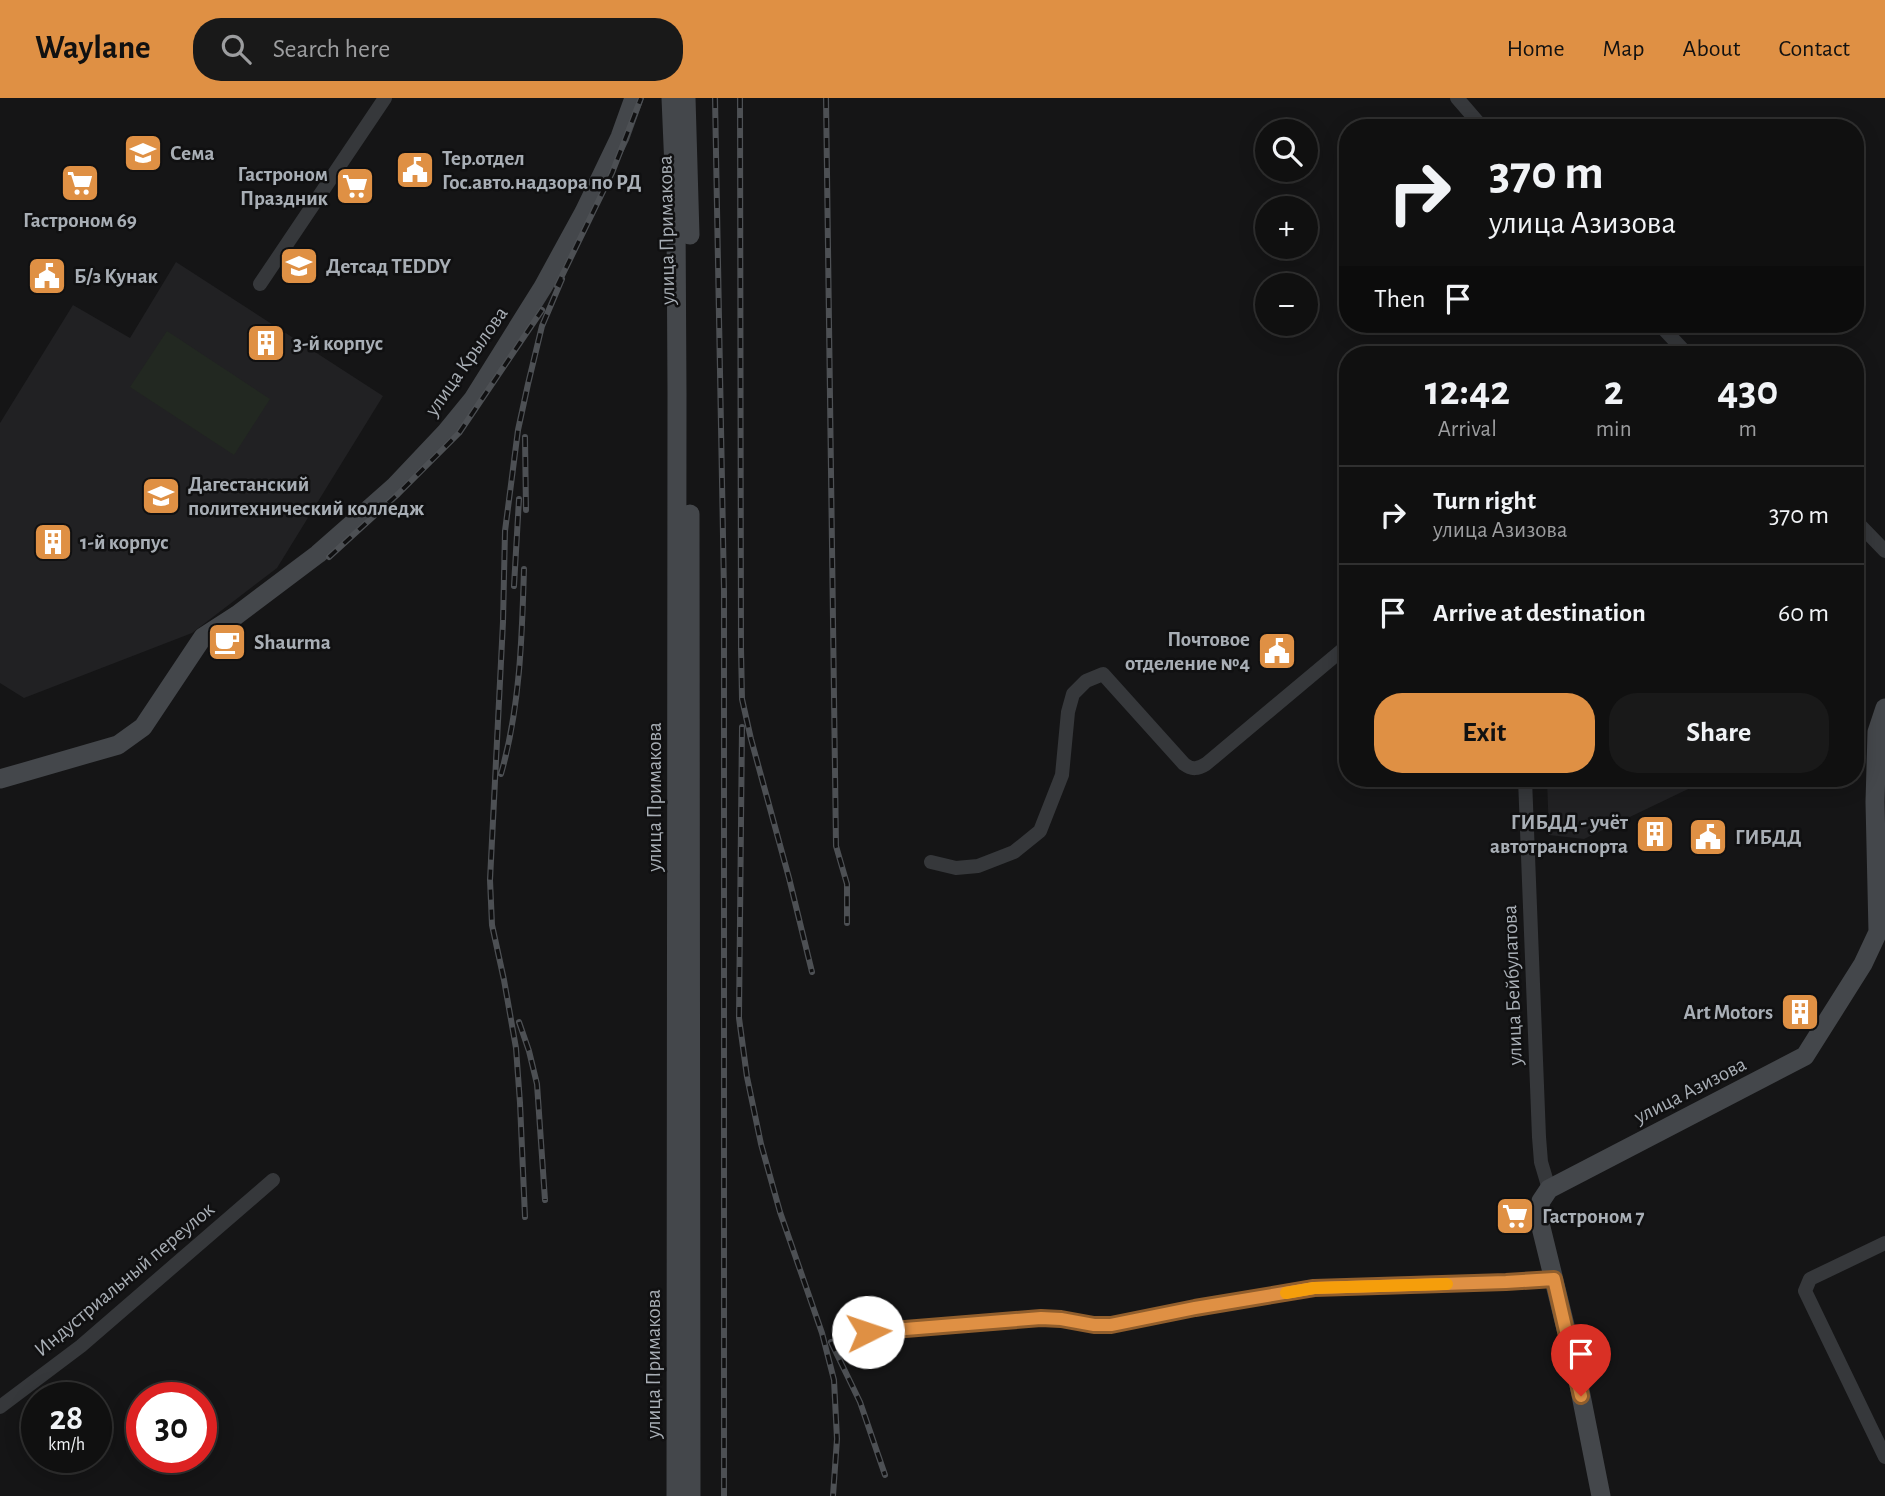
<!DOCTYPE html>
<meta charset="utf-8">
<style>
body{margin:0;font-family:"Alegreya Sans",sans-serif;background:#191919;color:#f1f3f6;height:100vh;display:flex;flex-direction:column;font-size:26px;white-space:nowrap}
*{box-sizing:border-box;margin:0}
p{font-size:23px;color:#9c9d9f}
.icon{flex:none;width:38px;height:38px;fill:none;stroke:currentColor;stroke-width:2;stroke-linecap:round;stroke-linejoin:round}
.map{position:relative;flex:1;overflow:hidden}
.sheet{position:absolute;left:1339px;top:248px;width:525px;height:441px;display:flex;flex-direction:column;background:#101010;border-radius:28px;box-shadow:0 4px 18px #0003,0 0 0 2px #303030}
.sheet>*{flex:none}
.hud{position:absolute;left:1339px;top:21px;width:525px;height:214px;border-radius:28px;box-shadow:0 4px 18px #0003,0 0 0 2px #303030;background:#101010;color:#f1f3f6;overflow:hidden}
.tools{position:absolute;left:1255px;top:21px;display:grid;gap:14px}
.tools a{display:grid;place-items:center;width:63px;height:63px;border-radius:50%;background:#101010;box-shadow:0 4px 18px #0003,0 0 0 2px #303030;font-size:35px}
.speed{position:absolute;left:21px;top:1284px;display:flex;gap:14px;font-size:35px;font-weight:700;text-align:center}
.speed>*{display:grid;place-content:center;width:91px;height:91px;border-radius:50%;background:#101010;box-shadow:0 4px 18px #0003,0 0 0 2px #303030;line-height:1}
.speed small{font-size:18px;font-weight:400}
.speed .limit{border:10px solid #d22;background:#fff;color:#111}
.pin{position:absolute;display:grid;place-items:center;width:60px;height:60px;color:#fff;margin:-72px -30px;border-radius:50% 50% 50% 0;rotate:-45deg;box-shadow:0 0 7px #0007}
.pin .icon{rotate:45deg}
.me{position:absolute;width:77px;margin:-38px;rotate:86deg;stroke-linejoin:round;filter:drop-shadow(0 0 5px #0008)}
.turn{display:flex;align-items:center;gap:24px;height:147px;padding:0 35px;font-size:32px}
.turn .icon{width:91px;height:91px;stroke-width:2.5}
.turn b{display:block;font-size:49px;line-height:60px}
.then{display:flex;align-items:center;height:66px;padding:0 35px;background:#0003;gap:14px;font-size:26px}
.eta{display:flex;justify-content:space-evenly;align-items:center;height:119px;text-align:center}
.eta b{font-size:42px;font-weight:700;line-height:49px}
.cta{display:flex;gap:14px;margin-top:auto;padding:14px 35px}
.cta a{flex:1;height:80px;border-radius:28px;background:#df9044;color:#111;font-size:28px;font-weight:700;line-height:80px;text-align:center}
.cta a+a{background:#191919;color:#f1f3f6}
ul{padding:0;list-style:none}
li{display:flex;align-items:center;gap:21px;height:98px;padding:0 35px;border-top:2px solid #303030}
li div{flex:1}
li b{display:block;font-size:26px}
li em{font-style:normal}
header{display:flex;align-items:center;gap:42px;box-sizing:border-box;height:98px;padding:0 35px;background:#df9044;color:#111}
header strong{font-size:33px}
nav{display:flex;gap:38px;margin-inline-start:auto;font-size:24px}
.search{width:490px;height:63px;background:#191919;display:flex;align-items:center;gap:18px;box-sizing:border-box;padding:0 24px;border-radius:28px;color:#9c9d9f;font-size:26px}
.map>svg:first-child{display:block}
.built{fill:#212123}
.green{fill:#222821}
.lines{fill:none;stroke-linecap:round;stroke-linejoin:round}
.minor{stroke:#36383b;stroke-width:14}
.secondary{stroke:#44474b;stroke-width:19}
.rail-casing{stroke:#4d5054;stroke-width:6}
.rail{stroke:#101011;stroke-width:3.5;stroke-dasharray:10;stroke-linecap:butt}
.route-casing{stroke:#915e2c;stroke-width:18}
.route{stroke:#df9044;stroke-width:12}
.slow{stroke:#f59e0b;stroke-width:12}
.labels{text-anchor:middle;stroke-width:5;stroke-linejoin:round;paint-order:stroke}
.poi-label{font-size:21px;font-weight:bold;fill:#a8aeb5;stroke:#101011;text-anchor:start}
.street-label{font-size:21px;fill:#a8aeb5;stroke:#101011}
</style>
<header>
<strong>Waylane</strong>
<div class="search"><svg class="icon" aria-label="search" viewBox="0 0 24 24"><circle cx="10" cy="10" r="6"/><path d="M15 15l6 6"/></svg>Search here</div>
<nav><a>Home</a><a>Map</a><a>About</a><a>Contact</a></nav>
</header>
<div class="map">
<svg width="1885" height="1398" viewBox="0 0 1885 1398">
<rect width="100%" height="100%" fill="#151516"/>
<path class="built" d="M176 164 383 298 277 470 192 535 24 600 0 585V325L73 207 130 240Z
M1547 681H1709L1584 741 1549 737Z"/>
<path class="green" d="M167 233 270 301 234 357 130 289Z"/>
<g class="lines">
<path class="minor" d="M1457 0 1483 30
M260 186 385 0
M1659 226 1688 257
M1855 422 1885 453
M1525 681 1539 1039 1541 1064 1549 1091
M931 764 956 770 978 768 1014 754 1040 733 1062 677 1068 614 1073 596 1086 583 1103 576 1184 666C1192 672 1198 671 1206 666L1348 547
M1885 1145 1810 1181 1805 1193 1885 1359
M868 1234 1041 1221H1061L1094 1227H1111L1195 1210 1314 1190 1506 1184 1554 1181
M0 1309 81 1248 273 1082"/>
<path class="secondary" d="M671 0 676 117 677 295 676 1398
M686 0 690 137
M690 416 691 1398
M0 681 118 647 143 629 203 539 237 517 318 456 394 389 446 334 473 301 543 189 584 114 620 39 634 0
M1601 1398 1576 1272 1538 1117 1541 1103 1549 1091 1805 958 1863 866 1878 834 1875 704 1877 634 1885 610"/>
<g class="rail-casing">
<path id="rail" d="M715 0 724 493V1398
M740 0 741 550 742 601 751 641 789 780 812 874
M826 0 836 748 847 786V825
M557 188 612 75 641 0
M525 339 526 412
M329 459 398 396 459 335 542 212
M514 488 519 401
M742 629 739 920 747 979 761 1046 780 1114 822 1235 834 1282 837 1341 833 1398
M501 676C520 609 522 540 524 471
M519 924 529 953 537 986 545 1102
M525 1119 520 1005 516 950 504 882 492 827 490 782 503 524 505 433 518 332 528 286 542 228 562 181
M831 1244 860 1304 885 1377"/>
</g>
<use href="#rail" class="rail"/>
</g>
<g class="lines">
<g class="route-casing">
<path id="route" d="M868 1234 1041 1220 1061 1221 1094 1227H1111L1195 1210 1314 1190 1506 1184 1554 1181 1581 1298"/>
</g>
<use href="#route" class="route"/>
<path class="slow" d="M1286 1195 1314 1190 1447 1186"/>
</g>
<defs>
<g id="school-square" transform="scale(2.0125)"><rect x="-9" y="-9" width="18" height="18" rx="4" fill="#df9044" stroke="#101011"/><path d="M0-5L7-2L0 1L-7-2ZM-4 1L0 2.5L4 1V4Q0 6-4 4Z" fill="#fff"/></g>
<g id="civic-square" transform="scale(2.0125)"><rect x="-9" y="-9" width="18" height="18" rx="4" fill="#df9044" stroke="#101011"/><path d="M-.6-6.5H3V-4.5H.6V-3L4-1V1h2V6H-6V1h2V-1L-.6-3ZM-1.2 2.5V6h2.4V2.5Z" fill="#fff"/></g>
<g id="supermarket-square" transform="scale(2.0125)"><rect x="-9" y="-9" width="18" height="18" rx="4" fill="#df9044" stroke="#101011"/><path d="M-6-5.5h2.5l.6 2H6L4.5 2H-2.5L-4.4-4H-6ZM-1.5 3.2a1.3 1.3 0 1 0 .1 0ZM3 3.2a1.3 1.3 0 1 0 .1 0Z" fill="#fff"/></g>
<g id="building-square" transform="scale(2.0125)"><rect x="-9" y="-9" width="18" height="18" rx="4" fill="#df9044" stroke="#101011"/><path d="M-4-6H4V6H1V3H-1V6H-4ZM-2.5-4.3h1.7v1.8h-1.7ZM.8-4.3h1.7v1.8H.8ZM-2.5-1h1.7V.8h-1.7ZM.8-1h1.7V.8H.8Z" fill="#fff"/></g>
<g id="university-square" transform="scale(2.0125)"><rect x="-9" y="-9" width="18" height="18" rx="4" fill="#df9044" stroke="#101011"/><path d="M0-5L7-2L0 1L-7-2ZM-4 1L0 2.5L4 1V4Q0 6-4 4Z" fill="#fff"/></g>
<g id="cafe-square" transform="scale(2.0125)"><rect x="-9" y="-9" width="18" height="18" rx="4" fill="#df9044" stroke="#101011"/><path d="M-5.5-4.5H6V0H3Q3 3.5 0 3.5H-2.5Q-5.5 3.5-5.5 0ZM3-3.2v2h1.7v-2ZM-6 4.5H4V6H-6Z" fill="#fff"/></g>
</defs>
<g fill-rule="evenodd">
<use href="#school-square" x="143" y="55"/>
<use href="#civic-square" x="415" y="72"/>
<use href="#supermarket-square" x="80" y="85"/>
<use href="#supermarket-square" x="355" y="88"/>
<use href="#school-square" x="299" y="168"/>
<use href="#civic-square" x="47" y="178"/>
<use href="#building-square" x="266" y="245"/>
<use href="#university-square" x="161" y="398"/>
<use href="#building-square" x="53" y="444"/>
<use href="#cafe-square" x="227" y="544"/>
<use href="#civic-square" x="1277" y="553"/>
<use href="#building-square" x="1655" y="736"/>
<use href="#civic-square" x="1708" y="739"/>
<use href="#building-square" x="1800" y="914"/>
<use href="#supermarket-square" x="1515" y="1118"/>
</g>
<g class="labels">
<g class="poi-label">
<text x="170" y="62">Сема</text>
<text x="442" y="67">Тер.отдел<tspan x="442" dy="24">Гос.авто.надзора по РД</tspan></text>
<text x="328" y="83" text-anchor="end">Гастроном<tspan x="328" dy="24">Праздник</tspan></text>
<text x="80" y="129" text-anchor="middle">Гастроном 69</text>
<text x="326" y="175">Детсад TEDDY</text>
<text x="74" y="185">Б/з Кунак</text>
<text x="293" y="252">3-й корпус</text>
<text x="188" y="393">Дагестанский<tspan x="188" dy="24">политехнический колледж</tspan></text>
<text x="80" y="451">1-й корпус</text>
<text x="1250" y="548" text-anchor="end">Почтовое<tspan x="1250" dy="24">отделение №4</tspan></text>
<text x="254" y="551">Shaurma</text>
<text x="1628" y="731" text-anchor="end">ГИБДД - учёт<tspan x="1628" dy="24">автотранспорта</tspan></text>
<text x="1735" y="746">ГИБДД</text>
<text x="1773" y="921" text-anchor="end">Art Motors</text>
<text x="1542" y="1125">Гастроном 7</text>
</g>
<g class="street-label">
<text transform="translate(666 132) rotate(-91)" y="7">улица Примакова</text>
<text transform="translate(466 263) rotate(-55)" y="7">улица Крылова</text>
<text transform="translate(654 699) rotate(-90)" y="7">улица Примакова</text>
<text transform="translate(1512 887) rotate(-92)" y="7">улица Бейбулатова</text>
<text transform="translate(1690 992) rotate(-27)" y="7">улица Азизова</text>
<text transform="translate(124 1181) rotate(-40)" y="7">Индустриальный переулок</text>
<text transform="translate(653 1266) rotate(-90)" y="7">улица Примакова</text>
</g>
</g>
</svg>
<div class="tools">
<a><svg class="icon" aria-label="search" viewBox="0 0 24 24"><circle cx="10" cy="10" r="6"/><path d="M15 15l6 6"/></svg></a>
<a>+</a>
<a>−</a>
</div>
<div class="speed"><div>28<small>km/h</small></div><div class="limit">30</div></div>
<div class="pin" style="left:1581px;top:1298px;background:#d93025"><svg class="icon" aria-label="arrive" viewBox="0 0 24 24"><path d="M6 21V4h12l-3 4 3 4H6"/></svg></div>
<svg class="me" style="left:868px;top:1234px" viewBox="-20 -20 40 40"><circle r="19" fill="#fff"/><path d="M0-13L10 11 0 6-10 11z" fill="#df9044"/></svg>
<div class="hud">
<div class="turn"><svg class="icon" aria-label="right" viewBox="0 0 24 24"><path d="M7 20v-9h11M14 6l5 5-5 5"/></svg><div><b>370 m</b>улица Азизова</div></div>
<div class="then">Then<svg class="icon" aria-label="arrive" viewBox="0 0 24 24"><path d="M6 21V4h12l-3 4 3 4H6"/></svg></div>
</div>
<section class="sheet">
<div class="eta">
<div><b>12:42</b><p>Arrival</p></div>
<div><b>2</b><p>min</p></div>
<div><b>430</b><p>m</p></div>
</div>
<ul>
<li><svg class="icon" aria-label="right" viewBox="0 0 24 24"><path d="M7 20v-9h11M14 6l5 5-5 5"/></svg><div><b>Turn right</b><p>улица Азизова</p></div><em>370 m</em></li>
<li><svg class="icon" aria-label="arrive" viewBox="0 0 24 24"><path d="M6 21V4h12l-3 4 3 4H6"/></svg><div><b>Arrive at destination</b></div><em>60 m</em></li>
</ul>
<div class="cta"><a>Exit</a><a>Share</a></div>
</section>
</div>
